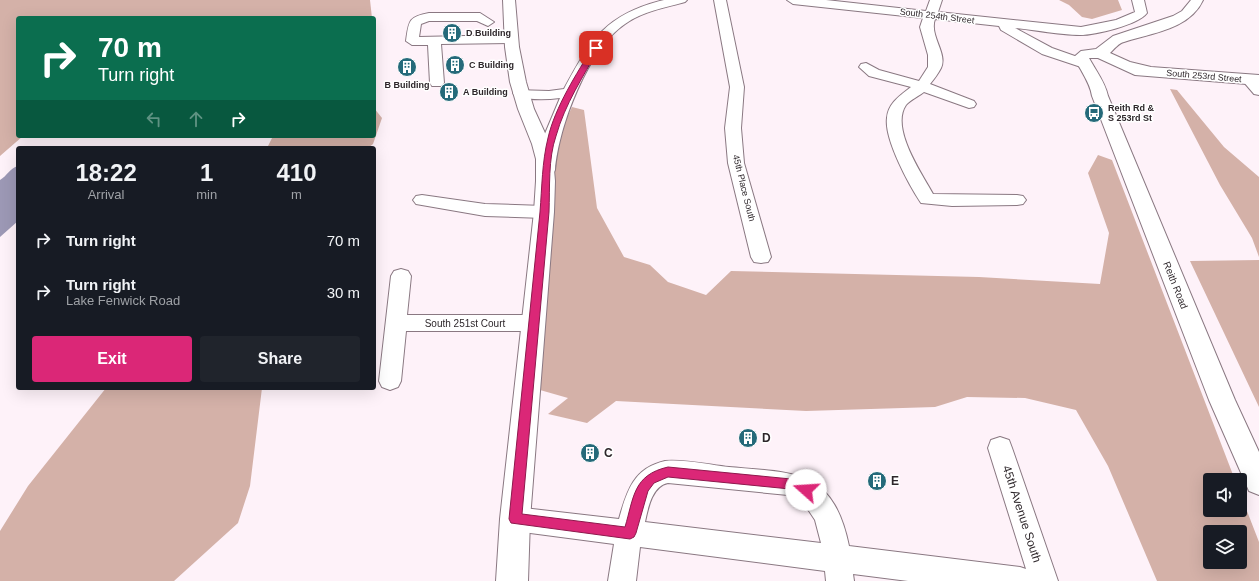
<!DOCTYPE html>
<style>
body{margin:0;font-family:Helvetica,sans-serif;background:#20242c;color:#f1f3f6;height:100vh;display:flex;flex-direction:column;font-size:15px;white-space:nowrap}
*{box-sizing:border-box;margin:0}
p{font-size:13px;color:#9ea1a6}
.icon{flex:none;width:22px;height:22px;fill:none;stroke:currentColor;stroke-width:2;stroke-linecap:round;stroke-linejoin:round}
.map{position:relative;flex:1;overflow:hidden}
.drawer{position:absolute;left:16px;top:146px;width:360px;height:244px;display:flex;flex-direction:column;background:#171b24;border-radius:4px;box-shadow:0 4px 16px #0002}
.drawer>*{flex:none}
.banner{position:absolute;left:16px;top:16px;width:360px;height:122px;border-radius:4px;box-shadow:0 4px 16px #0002;background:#0b6e4f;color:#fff;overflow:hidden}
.buttons{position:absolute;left:1203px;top:473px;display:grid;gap:8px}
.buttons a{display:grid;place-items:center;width:44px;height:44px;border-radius:4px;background:#171b24;box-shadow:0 4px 16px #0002;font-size:20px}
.pin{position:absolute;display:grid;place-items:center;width:34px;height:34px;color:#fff;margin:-17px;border-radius:8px;box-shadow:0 2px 6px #0006}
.me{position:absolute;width:44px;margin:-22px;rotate:289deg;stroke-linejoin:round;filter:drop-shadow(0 0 3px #0008)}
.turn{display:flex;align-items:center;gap:14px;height:84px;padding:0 16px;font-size:18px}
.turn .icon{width:52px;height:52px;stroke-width:2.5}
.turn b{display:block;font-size:28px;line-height:34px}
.lanes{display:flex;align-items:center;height:38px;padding:0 16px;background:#0003;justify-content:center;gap:20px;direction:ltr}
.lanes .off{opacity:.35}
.eta{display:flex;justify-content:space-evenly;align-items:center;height:68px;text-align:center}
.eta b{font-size:24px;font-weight:700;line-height:28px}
.cta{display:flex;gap:8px;margin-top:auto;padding:8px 16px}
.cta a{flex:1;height:46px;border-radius:4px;background:#db2777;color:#fff;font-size:16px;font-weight:700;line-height:46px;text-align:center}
.cta a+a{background:#20242c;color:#f1f3f6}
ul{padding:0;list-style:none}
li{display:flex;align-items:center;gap:12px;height:52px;padding:0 16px}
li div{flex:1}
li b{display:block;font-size:15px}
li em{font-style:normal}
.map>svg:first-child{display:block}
.forest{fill:#d4b1a8;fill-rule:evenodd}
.water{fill:#9c98b5}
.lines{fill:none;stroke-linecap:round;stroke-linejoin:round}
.street-casing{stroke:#8a7882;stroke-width:2}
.secondary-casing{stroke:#8a7882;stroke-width:2}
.street{fill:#fff;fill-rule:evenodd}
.secondary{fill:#fff;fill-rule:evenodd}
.route{fill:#db2777;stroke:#8e194d}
.labels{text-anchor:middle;stroke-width:3;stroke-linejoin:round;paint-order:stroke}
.far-street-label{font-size:9px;fill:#2e272b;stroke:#fff}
.far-poi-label{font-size:9px;font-weight:bold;fill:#2e272b;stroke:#fff;text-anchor:start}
.street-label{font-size:10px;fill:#2e272b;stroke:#fff}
.near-poi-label{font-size:12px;font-weight:bold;fill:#2e272b;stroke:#fff;text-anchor:start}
.near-street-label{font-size:12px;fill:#2e272b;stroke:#fff}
</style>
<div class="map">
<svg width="1259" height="581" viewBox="0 0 1259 581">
<rect width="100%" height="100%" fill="#fef2f9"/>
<path class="forest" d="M0 0H370L372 18H18V136H23L0 156Z
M1059 0H1118L1122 10 1092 19 1082 17 1069 5Z
M1170 89 1177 90 1224 147 1259 177V257L1252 238 1220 185Z
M572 107 584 110 597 208 624 257 650 265 668 282 706 295 731 271 979 277 1100 284 1109 233 1088 173 1098 155 1112 160 1235 480H1210V510H1240V493L1259 542V581H1157L1108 466 1076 410 1025 398 967 397 935 407 806 411 616 401 587 423 548 414 568 398 540 390 553 175 562 128ZM1210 532H1240V562H1210Z
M374 108 382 118 373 144 368 148H267L273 136H374Z
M1259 260V407L1190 261Z
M106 388H262L250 486 238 523 174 581H0V531L28 486Z"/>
<path class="water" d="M18 166V221L0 237V180C7 176 10 168 18 166Z"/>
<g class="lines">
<g class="street-casing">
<path id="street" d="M664 0H687L685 2C664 8 643 11 625 24 587 50 559 126 555 170L553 174 547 175 541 174 539 170 544 136 560 98C545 100 529 100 515 96L513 93 515 90 549 91 564 89C591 39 606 14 664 0Z
M714 0H726L744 87 741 128 744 163 771 257 768 262 761 263 754 262 751 257 728 163 725 128 730 87Z
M787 0H826L926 11 930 0H942L938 12 1081 27 1116 20 1135 12 1132 0H1144L1147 13C1138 25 1095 35 1080 35 1059 35 1036 30 1015 28L1052 48 1089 61 1091 64 1089 67 1084 68 1042 54 1001 30 999 26 935 19C929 36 948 53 941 68 938 74 934 79 930 84L974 101 976 104 974 107 969 108 924 92C919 96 910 100 906 105 890 128 922 174 933 194L1017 195 1023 196 1026 200 1023 204 1017 205 952 206 921 203C909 185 884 139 887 118 888 103 901 95 911 87L869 76 859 67 861 64 866 63 879 70 919 81 928 67V55L920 27 923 18 793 4Z
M429 13H480L494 22 488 26 477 21H429L421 24 419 37 510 35 516 39 510 43 441 44 444 83 442 86H432L430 83 428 45H412L406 41C409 21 408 17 429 13Z
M1249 76 1254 77 1259 82V95L1254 94 1242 80 1244 77Z
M422 195 485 204 544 206 550 208 553 212 550 216 544 218 485 216 416 204 413 200 416 196Z
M401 269 408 271 411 276 407 315H534L541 318 544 323 541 328 534 331H406L401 381 398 387 390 390 382 387 379 381 391 276 394 271Z
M1000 437 1009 440 1012 448 1058 581H908L853 574 854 581H826L825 571 640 547 636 581H608L614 544 515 531 506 528 502 519 506 510 515 507 619 519C627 490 634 468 665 461 684 459 710 465 729 467 795 473 833 469 849 546L1020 567 1026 569 988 448 991 440ZM668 483 788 495 807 508 815 520 821 543 645 522C648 508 652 486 668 483Z"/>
</g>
<g class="secondary-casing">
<path id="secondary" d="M503 0H515L519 47 526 82 534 109 550 144 553 159 555 181 554 212 530 519 528 581H496L500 519 534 212 536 181V159L532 144 518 109 510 82 505 47Z
M1191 0H1203C1190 29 1152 33 1124 42 1119 43 1114 49 1110 53L1130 62 1151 67 1259 75V85L1135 75 1098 58H1089C1096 71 1105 82 1108 96L1235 400 1259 452V495L1249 491 1209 400 1092 96C1090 82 1080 70 1074 57L1081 51 1096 49 1113 36 1173 16 1182 11Z"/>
</g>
<use href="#street" class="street"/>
<use href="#secondary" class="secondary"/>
</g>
<path class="route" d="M593 47 599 48C583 77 565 104 556 136 548 159 550 187 549 212L522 514 625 527C634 497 633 475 668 467L791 479 810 486 811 490 810 494 806 495 790 489 668 477 654 483 648 491 636 533 634 537 630 539 511 523 509 519 540 212C542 187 542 162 548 138 555 107 577 73 593 47Z"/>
<defs>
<g id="building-disc" transform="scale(1)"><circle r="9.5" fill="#256a7a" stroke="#fff"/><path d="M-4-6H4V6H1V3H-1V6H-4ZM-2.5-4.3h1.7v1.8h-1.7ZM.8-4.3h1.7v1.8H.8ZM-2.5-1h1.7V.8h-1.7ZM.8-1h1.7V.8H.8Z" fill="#fff"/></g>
<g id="bus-disc" transform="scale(1)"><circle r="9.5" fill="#256a7a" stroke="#fff"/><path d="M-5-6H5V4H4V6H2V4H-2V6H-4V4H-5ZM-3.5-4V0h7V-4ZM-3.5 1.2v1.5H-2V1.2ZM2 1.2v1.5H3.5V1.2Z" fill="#fff"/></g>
</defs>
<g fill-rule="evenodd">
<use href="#building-disc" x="452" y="33"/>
<use href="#building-disc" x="455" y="65"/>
<use href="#building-disc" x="407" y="67"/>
<use href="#building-disc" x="449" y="92"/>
<use href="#bus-disc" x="1094" y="113"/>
<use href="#building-disc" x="748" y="438"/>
<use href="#building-disc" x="590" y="453"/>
<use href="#building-disc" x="877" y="481"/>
</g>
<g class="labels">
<g class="far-street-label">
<text transform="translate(937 16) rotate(7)" y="3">South 254th Street</text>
<text transform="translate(1204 76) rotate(5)" y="3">South 253rd Street</text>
<text transform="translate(744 188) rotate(76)" y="3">45th Place South</text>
</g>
<g class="far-poi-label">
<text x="466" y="36">D Building</text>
<text x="469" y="68">C Building</text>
<text x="407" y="88" text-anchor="middle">B Building</text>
<text x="463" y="95">A Building</text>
<text x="1108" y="111">Reith Rd &amp;<tspan x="1108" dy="10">S 253rd St</tspan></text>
</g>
<g class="street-label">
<text transform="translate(1176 285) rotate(68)" y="4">Reith Road</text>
<text x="465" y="327">South 251st Court</text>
</g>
<g class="near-poi-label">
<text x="762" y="442">D</text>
<text x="604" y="457">C</text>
<text x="891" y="485">E</text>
</g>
<g class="near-street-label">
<text transform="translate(1022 514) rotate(72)" y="4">45th Avenue South</text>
</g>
</g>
</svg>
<div class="buttons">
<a><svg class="icon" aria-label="sound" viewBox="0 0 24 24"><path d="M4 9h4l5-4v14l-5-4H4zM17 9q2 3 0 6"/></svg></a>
<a><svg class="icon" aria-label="layers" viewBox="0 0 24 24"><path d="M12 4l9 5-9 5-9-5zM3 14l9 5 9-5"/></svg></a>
</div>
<div class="pin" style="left:596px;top:48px;background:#d93025"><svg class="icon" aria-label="arrive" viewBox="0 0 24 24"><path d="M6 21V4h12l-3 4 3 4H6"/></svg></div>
<svg class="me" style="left:806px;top:490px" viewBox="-20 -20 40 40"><circle r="19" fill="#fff"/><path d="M0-13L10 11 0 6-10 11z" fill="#db2777"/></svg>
<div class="banner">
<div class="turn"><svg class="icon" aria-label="right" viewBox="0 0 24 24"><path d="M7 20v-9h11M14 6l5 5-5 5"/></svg><div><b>70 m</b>Turn right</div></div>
<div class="lanes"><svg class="icon off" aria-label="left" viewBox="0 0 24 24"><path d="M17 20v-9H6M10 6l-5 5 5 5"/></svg><svg class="icon off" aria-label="ahead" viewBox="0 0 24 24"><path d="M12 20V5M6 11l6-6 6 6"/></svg><svg class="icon" aria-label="right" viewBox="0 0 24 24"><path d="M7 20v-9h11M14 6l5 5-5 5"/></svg></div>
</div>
<section class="drawer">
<div class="eta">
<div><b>18:22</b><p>Arrival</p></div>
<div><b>1</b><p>min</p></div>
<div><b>410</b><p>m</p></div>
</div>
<ul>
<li><svg class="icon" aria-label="right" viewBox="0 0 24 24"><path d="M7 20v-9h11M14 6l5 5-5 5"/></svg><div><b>Turn right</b></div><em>70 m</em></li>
<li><svg class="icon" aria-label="right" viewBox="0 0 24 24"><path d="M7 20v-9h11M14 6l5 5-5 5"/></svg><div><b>Turn right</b><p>Lake Fenwick Road</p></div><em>30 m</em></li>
</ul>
<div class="cta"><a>Exit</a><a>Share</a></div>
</section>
</div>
